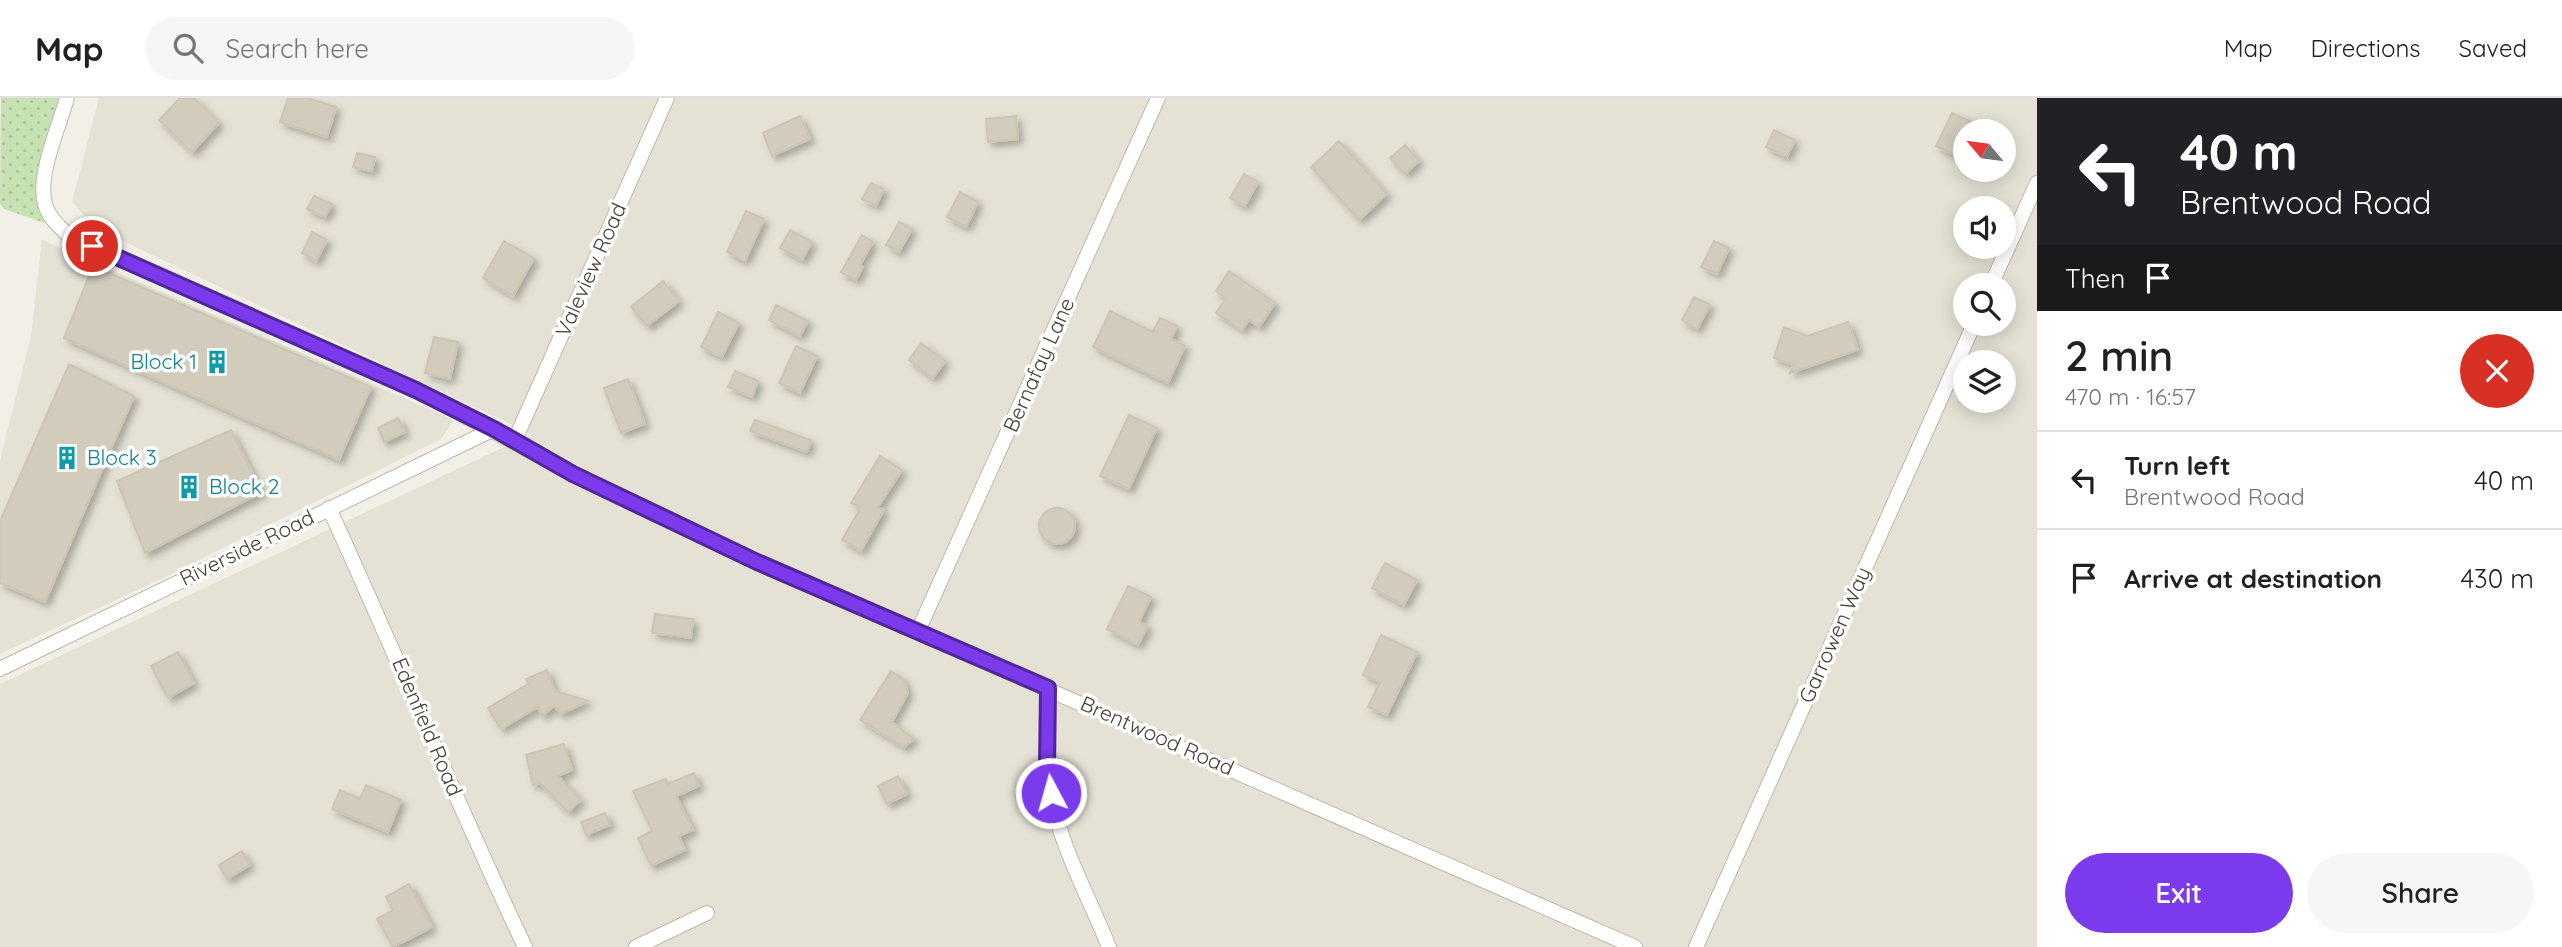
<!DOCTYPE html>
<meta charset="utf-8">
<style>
body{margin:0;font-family:Quicksand,sans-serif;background:#f6f6f6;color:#202124;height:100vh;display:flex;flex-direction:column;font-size:26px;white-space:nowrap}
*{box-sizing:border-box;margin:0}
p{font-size:23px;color:#757577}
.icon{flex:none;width:38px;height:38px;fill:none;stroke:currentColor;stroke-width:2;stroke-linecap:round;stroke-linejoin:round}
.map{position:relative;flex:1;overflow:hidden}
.panel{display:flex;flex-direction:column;background:#fff;width:525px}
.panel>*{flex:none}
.guide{background:#202124;color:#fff;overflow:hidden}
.needle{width:46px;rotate:299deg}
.tools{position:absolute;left:1953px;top:21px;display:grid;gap:14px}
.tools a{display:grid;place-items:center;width:63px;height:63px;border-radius:50%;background:#fff;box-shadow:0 4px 18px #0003;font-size:35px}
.pin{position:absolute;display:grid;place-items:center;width:60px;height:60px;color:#fff;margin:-30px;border:4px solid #fff;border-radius:50%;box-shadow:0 2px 7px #0007}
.me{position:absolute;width:77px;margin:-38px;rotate:354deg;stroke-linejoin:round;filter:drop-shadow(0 0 5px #0008)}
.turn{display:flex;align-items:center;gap:24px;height:147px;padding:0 28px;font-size:32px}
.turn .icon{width:91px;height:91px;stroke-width:2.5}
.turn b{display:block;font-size:49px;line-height:60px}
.then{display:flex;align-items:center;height:66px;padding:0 28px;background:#0003;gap:14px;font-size:26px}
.round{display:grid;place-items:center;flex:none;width:74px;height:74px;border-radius:37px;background:#f6f6f6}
.headline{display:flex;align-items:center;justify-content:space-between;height:119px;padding:0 28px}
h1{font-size:42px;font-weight:600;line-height:52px}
.cta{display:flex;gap:14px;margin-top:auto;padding:14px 28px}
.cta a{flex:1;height:80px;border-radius:42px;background:#7c3aed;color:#fff;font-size:28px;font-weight:600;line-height:80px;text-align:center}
.cta a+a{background:#f6f6f6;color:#202124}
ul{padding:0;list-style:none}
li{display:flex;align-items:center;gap:21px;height:98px;padding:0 28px;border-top:2px solid #e0e0e0}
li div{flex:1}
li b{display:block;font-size:26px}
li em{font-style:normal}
header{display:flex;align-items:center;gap:42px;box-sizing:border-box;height:98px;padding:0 35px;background:#fff;border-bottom:2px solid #e0e0e0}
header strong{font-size:33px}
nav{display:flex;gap:38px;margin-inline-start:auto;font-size:24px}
.search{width:490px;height:63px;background:#f6f6f6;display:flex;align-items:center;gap:18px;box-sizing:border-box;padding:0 24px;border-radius:38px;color:#757577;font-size:26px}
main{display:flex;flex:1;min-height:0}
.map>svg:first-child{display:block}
.residential{fill:#e5e2d5;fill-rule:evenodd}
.grass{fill:url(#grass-dots)}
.building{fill:#d2ccbd;stroke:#ccc5b1;stroke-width:2;filter:url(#shadow)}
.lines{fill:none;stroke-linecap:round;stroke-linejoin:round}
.street-casing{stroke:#bcb8aa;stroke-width:16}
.street{stroke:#fff;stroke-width:14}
.route-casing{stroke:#51269a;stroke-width:18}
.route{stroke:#7c3aed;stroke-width:12}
.labels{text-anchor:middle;stroke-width:7;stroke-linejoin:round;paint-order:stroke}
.street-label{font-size:21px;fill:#434036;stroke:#fff}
.culture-label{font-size:21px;fill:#0d838f;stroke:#fff;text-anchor:start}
</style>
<header>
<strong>Map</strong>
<div class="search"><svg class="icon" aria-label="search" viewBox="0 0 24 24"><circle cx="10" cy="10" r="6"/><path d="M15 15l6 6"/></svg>Search here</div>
<nav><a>Map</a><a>Directions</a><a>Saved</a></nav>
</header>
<main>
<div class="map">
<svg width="2037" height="849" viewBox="0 0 2037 849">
<defs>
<pattern id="grass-dots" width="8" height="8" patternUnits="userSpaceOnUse" patternTransform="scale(1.75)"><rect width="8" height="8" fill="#c6e2b3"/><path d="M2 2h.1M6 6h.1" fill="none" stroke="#abc39b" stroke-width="1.8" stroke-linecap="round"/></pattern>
<filter id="shadow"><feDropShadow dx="4.5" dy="4.5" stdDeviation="3.5" flood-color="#0004"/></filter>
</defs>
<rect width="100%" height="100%" fill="#f1efe6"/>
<path class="residential" d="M99 0H2037V849H0V586L532 336 97 131 72 104ZM1965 33H2004V72H1965ZM1965 110H2004V149H1965ZM1965 187H2004V226H1965ZM1965 264H2004V303H1965Z
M42 142 454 322 441 341 165 479 0 556V363L31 238Z"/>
<path class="grass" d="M1 0H61L39 109 45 125 4 111 0 106Z"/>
<path class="building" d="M180 0H194L219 25 192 54 159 22Z
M288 0H307L336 9 327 39 280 24Z
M1952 15 1991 33H1965V41L1957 58 1936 48Z
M800 18 810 41 772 58 763 35Z
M1016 18 1018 41 988 44 986 21Z
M1774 32 1795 42 1787 59 1766 49Z
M1339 43 1387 96 1359 122 1311 69Z
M1405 47 1419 63 1405 76 1390 60Z
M357 55 375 59 372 73 353 69Z
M1244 76 1258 84 1245 108 1230 100Z
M871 85 884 91 876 108 862 101Z
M960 94 978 104 966 129 947 119Z
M314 98 332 106 325 119 307 111Z
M746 113 764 121 745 163 727 154Z
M899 124 912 131 899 154 886 147Z
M790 132 812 144 802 162 780 150Z
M312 134 327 142 316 163 302 155Z
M862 137 873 144 860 167 863 169 856 182 841 174Z
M504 143 534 160 513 198 483 180Z
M1714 143 1729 150 1717 176 1701 169Z
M93 168 371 289 339 362 64 240Z
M1229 173 1275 205 1259 229 1249 222 1242 232 1216 215 1226 200 1216 193Z
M663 183 679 203 647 228 631 209Z
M1694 199 1710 207 1697 231 1682 222Z
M776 207 808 223 800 238 769 222Z
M1110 213 1153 234 1160 220 1177 228 1171 241 1185 248 1168 285 1093 249Z
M718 214 739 225 722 259 701 249Z
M1848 224 1858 252 1790 275 1794 267 1774 260 1784 229 1807 238Z
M434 239 458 244 450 281 425 275Z
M921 245 945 263 933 280 909 262Z
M796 248 817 258 800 295 779 285Z
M69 266 134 298 45 504 0 485V423Z
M735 273 758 283 752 299 728 289Z
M628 281 645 326 621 335 604 290Z
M1129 317 1157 330 1129 391 1100 378Z
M398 320 405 334 384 344 378 330Z
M755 322 811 342 807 354 750 333Z
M231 332 262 394 145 455 117 383Z
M880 358 902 372 878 409 884 412 861 453 842 442 861 409 851 405Z
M1039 428a18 18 0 1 1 36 0a18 18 0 1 1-36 0Z
M1385 465 1417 482 1404 507 1372 490Z
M1128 488 1151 499 1139 524 1148 528 1138 547 1107 531Z
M655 516 693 521 691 540 652 535Z
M1381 537 1417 554 1387 617 1368 609 1380 584 1363 577Z
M178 554 194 585 168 600 151 568Z
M547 572 555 593 588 603 561 616 554 608 542 618 538 609 501 631 488 610 528 586 526 581Z
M891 573 904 582 908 595 892 624 914 641 904 649 860 622Z
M564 646 572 672 558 678 581 702 568 714 540 685 533 687 526 657Z
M694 675 699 688 676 698 693 732 679 738 685 752 651 768 638 740 652 733 633 693 666 681 668 686Z
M898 678 907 696 887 706 878 688Z
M366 687 401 702 388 734 332 711 340 692 360 701Z
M605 715 610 727 586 737 581 724Z
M242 753 250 767 227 781 219 767Z
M409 786 432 829 393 849 377 821 393 812 386 799Z"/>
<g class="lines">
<g class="street-casing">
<path id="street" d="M67 0C59 29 37 77 45 106 48 119 59 128 67 136L416 292 573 376 757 464 1635 849
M1991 187 2037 85
M514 344 667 0
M329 410C396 556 456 704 525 849
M918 533 1158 0
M0 571 494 331
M1048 590C1048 624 1044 659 1050 692 1059 746 1089 799 1109 849
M636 849 707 815
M1696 849 1974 226"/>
</g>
<use href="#street" class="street"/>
</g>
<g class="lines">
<g class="route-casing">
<path id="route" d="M92 148 416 292 494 331 573 376 757 464 1048 590 1047 670 1051 695"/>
</g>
<use href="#route" class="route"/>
</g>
<defs>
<g id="building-bare" transform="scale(1.89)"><path d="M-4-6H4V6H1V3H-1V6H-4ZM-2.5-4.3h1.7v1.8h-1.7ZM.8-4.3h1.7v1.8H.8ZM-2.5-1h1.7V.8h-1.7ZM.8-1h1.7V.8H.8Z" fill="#0f9aa8" stroke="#fff" stroke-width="2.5" paint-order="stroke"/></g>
</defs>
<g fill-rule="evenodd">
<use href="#building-bare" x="217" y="264"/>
<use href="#building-bare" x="67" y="360"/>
<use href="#building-bare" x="189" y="389"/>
</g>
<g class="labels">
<g class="street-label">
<text transform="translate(591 172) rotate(-66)" y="7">Valeview Road</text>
<text transform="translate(1039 267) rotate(-66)" y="7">Bernafay Lane</text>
<text transform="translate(247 450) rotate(-26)" y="7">Riverside Road</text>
<text transform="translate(1835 537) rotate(-66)" y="7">Garrowen Way</text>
<text transform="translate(427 629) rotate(67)" y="7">Edenfield Road</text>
<text transform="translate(1157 638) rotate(24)" y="7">Brentwood Road</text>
</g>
<g class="culture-label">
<text x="197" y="271" text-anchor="end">Block 1</text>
<text x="87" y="367">Block 3</text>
<text x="209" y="396">Block 2</text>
</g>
</g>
</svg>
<div class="tools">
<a><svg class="needle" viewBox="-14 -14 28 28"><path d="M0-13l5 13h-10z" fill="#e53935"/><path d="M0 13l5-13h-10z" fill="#757577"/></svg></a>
<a><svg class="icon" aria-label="sound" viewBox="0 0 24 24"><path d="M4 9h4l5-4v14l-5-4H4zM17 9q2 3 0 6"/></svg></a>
<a><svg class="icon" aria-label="search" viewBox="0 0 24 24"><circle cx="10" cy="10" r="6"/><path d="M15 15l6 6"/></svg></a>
<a><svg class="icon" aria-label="layers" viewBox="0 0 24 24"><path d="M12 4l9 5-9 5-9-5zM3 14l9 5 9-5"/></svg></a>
</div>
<div class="pin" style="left:92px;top:148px;background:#d93025"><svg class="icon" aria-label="arrive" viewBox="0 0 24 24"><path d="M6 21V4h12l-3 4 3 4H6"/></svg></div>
<svg class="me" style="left:1051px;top:695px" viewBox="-20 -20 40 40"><circle r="17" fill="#7c3aed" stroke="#fff" stroke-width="3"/><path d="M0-11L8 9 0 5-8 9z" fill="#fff"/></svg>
</div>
<section class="panel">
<div class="guide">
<div class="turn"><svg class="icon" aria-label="left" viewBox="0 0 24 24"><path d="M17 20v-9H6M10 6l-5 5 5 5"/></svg><div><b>40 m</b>Brentwood Road</div></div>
<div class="then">Then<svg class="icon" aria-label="arrive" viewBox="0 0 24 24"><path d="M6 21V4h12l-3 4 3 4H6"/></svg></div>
</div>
<div class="headline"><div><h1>2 min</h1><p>470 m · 16:57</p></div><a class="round" style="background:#d93025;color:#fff"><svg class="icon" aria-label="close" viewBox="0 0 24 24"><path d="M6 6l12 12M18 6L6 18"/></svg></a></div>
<ul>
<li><svg class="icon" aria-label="left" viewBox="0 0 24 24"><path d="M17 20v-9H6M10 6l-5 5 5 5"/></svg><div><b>Turn left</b><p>Brentwood Road</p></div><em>40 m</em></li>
<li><svg class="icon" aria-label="arrive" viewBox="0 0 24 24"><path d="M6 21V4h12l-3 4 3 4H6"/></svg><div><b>Arrive at destination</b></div><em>430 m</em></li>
</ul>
<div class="cta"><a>Exit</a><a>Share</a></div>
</section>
</main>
